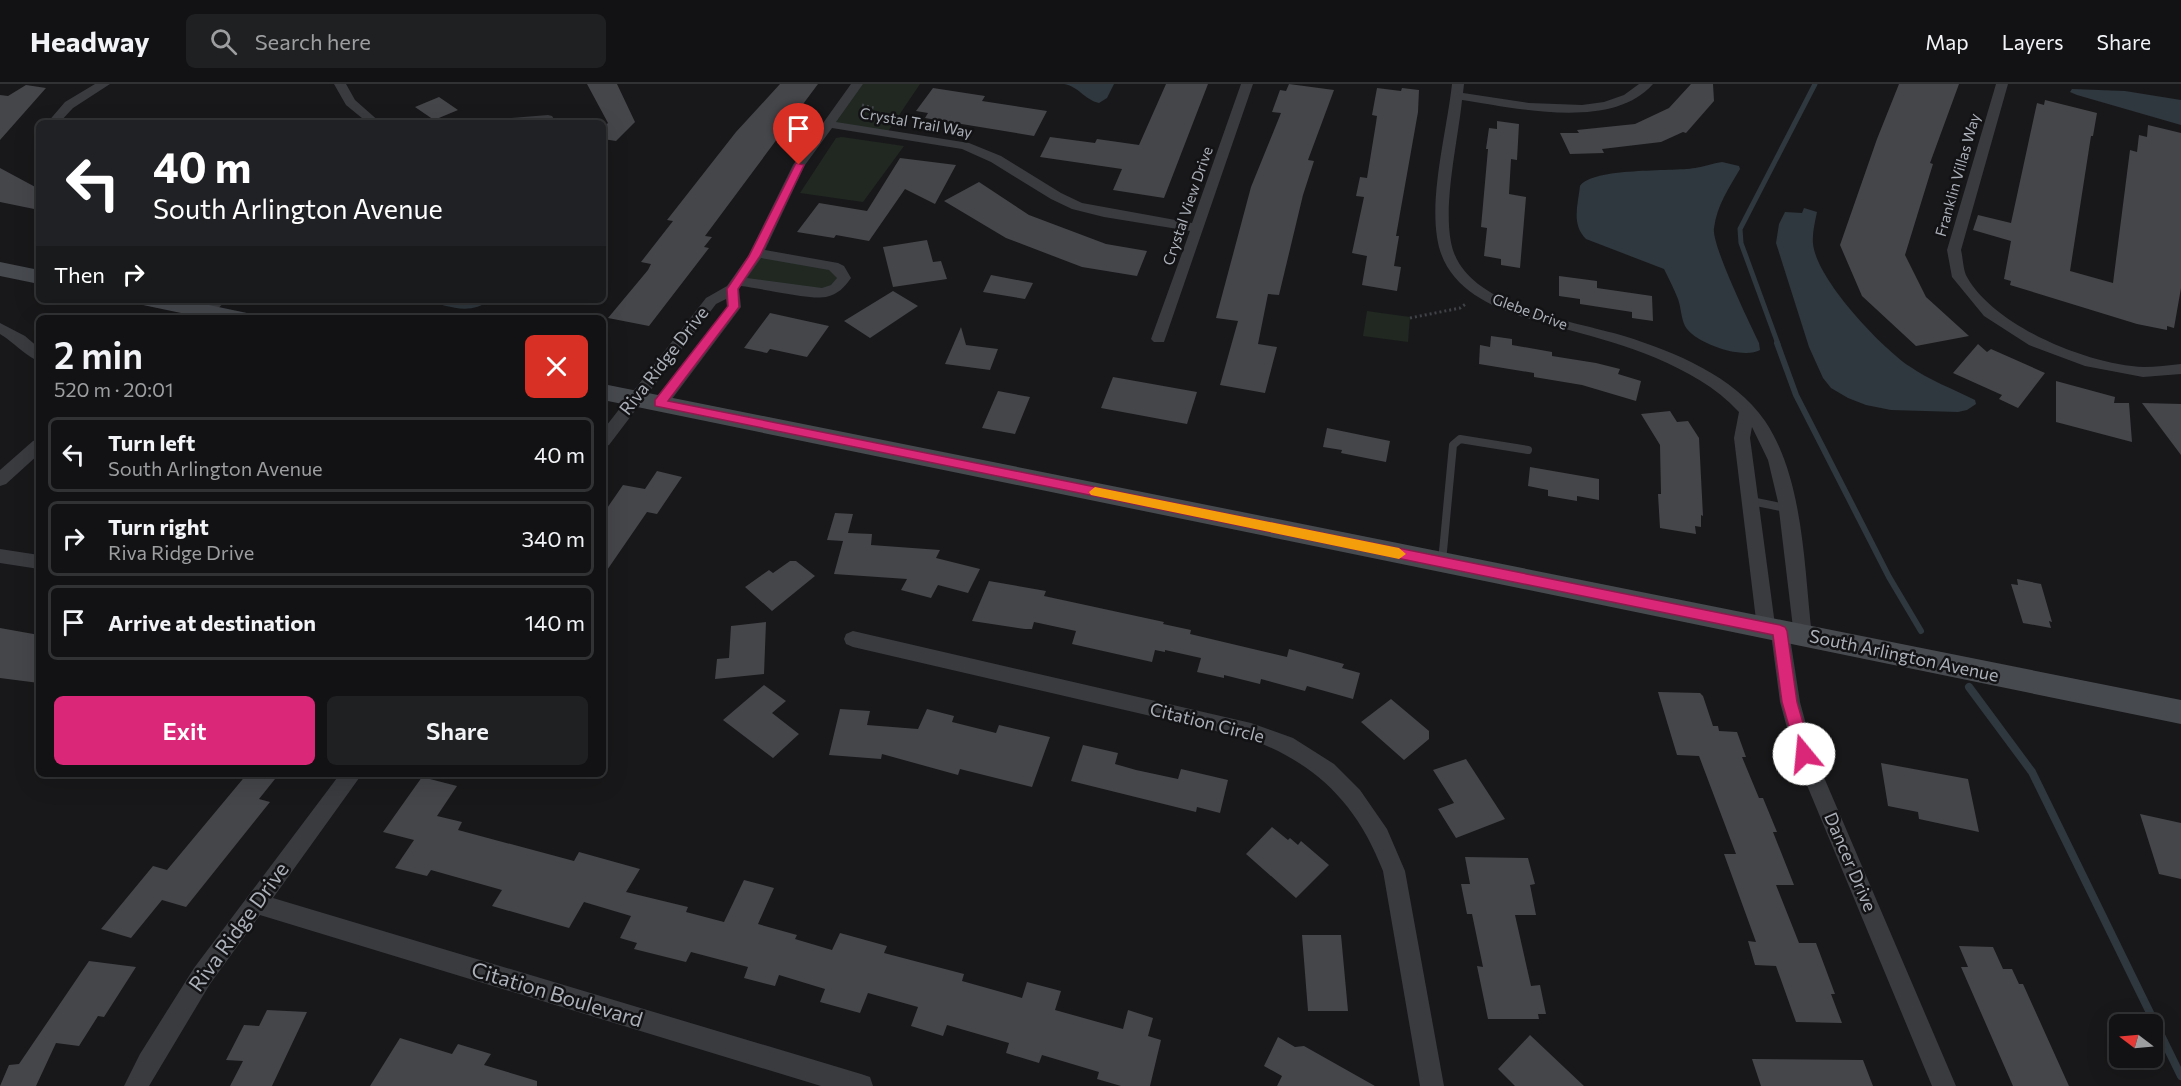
<!DOCTYPE html>
<meta charset="utf-8">
<style>
body{margin:0;font-family:Commissioner,sans-serif;background:#1f2022;color:#f1f3f6;height:100vh;display:flex;flex-direction:column;font-size:22px;white-space:nowrap}
*{box-sizing:border-box;margin:0}
p{font-size:20px;color:#9c9ea0}
.icon{flex:none;width:33px;height:33px;fill:none;stroke:currentColor;stroke-width:2;stroke-linecap:round;stroke-linejoin:round}
.map{position:relative;flex:1;overflow:hidden}
.side{position:absolute;left:36px;top:231px;width:570px;height:462px;display:flex;flex-direction:column;background:#121214;border-radius:9px;box-shadow:0 6px 24px #0002,0 0 0 2px #313234}
.side>*{flex:none}
.top-card{position:absolute;left:36px;top:36px;width:570px;height:183px;border-radius:9px;box-shadow:0 6px 24px #0002,0 0 0 2px #313234;background:#202124;color:#fff;overflow:hidden}
.needle{width:39px;rotate:286deg}
.fabs{position:absolute;left:2109px;top:930px;display:grid;gap:12px}
.fabs a{display:grid;place-items:center;width:54px;height:54px;border-radius:9px;background:#121214;box-shadow:0 6px 24px #0002,0 0 0 2px #313234;font-size:30px}
.pin{position:absolute;display:grid;place-items:center;width:51px;height:51px;color:#fff;margin:-62px -26px;border-radius:50% 50% 50% 0;rotate:-45deg;box-shadow:0 0 6px #0007}
.pin .icon{rotate:45deg}
.me{position:absolute;width:66px;margin:-33px;rotate:343deg;stroke-linejoin:round;filter:drop-shadow(0 0 4px #0008)}
.turn{display:flex;align-items:center;gap:21px;height:126px;padding:0 18px;font-size:27px}
.turn .icon{width:78px;height:78px;stroke-width:2.5}
.turn b{display:block;font-size:42px;line-height:51px}
.then{display:flex;align-items:center;height:57px;padding:0 18px;background:#0003;gap:12px;font-size:22px}
.round{display:grid;place-items:center;flex:none;width:63px;height:63px;border-radius:9px;background:#1f2022}
.headline{display:flex;align-items:center;justify-content:space-between;height:102px;padding:0 18px}
h1{font-size:36px;font-weight:600;line-height:45px}
.button{display:flex;gap:12px;margin-top:auto;padding:12px 18px}
.button a{flex:1;height:69px;border-radius:9px;background:#db2777;color:#fff;font-size:24px;font-weight:600;line-height:69px;text-align:center}
.button a+a{background:#1f2022;color:#f1f3f6}
ul{padding:0;list-style:none}
li{display:flex;align-items:center;gap:18px;height:75px;margin:0 12px 9px;padding:0 6px;border:3px solid #313234;border-radius:9px}
li div{flex:1}
li b{display:block;font-size:22px}
li em{font-style:normal}
header{display:flex;align-items:center;gap:36px;box-sizing:border-box;height:84px;padding:0 30px;background:#121214;border-bottom:2px solid #313234}
header strong{font-size:28px}
nav{display:flex;gap:33px;margin-inline-start:auto;font-size:21px}
.search{width:420px;height:54px;background:#1f2022;display:flex;align-items:center;gap:15px;box-sizing:border-box;padding:0 21px;border-radius:9px;color:#9c9ea0;font-size:22px}
.map>svg:first-child{display:block}
.green{fill:#202821}
.water{fill:#2f383e}
.lines{fill:none;stroke-linecap:round;stroke-linejoin:round}
.stream-far2{stroke:#2f383e;stroke-width:5}
.stream-far1{stroke:#2f383e;stroke-width:6}
.stream{stroke:#2f383e;stroke-width:8}
.building{fill:#45464a}
.path{stroke:#3f4246;stroke-width:3;stroke-dasharray:2 3;stroke-linecap:butt}
.service{stroke:#393b3f;stroke-width:8}
.minor{fill:#393b3f;fill-rule:evenodd}
.secondary{fill:#474a4f;fill-rule:evenodd}
.route{fill:#db2777;stroke:#8e194d;stroke-width:1.5}
.slow{fill:#f59e0b}
.labels{text-anchor:middle;stroke-width:5;stroke-linejoin:round;paint-order:stroke}
.far-street-label{font-size:15px;fill:#abb0b9;stroke:#131315}
.street-label{font-size:18px;fill:#abb0b9;stroke:#131315}
.near-street-label{font-size:21px;fill:#abb0b9;stroke:#131315}
</style>
<header>
<strong>Headway</strong>
<div class="search"><svg class="icon" aria-label="search" viewBox="0 0 24 24"><circle cx="10" cy="10" r="6"/><path d="M15 15l6 6"/></svg>Search here</div>
<nav><a>Map</a><a>Layers</a><a>Share</a></nav>
</header>
<div class="map">
<svg width="2181" height="1002" viewBox="0 0 2181 1002">
<rect width="100%" height="100%" fill="#18181a"/>
<path class="green" d="M857 0H920L887 49 828 40Z
M842 53 904 62 863 118 800 109 836 54Z
M755 172 825 180 843 191 831 206 738 197Z
M1367 227 1410 233 1408 258 1363 252Z"/>
<path class="water" d="M1064 0H1114L1107 14 1099 19C1085 16 1078 2 1064 0Z
M2072 5 2125 7 2181 16V41L2077 11 2070 8Z
M1722 78 1739 82 1740 85C1729 104 1717 121 1714 144 1711 160 1750 240 1759 259L1760 266C1743 276 1694 259 1685 242 1681 234 1681 223 1678 215 1674 205 1669 195 1664 185L1586 155C1571 140 1578 121 1580 102 1593 83 1671 88 1695 84 1704 83 1713 79 1722 78Z
M1804 124 1817 128C1815 138 1812 149 1813 160 1817 196 1880 262 1909 282 1929 296 1953 305 1975 316L1976 320 1967 326 1958 328 1891 326 1866 321 1848 314 1831 304 1823 294 1809 263 1776 159 1779 140 1785 128 1802 129Z
M425 216H490C470 232 447 222 425 216Z"/>
<g class="lines">
<path class="stream-far2" d="M1778 260 1741 159 1740 145 1815 0"/>
<path class="stream-far1" d="M1777 259 1796 311 1889 493 1921 547"/>
<path class="stream" d="M1969 603 2032 688 2181 992"/>
</g>
<path class="building" d="M587 0H617L635 38 616 57 603 55V44L608 39Z
M780 0H818L705 152 712 153 704 163 709 164 649 242 608 234 648 186 651 180 641 178 673 137 667 136 736 48Z
M1166 0H1208L1164 114 1113 106 1122 85 1040 73 1050 53 1095 59 1097 55 1139 61Z
M1289 0 1334 6 1308 76 1314 77 1303 111 1279 211 1268 210 1258 260 1277 263 1265 309 1220 301 1238 237 1216 234 1251 103 1281 29 1272 28 1280 6 1286 7Z
M1691 0H1713L1714 17 1686 49 1683 48 1661 58 1602 65 1604 69 1570 70 1560 49H1579L1577 46 1635 40 1669 24Z
M1899 0H1959L1930 79 1933 80 1905 171 1926 213 1969 252 1916 262 1862 212 1840 161 1877 55Z
M26 1 46 4 0 56V11L8 12Z
M933 4 985 12 982 17 1047 27 1034 52 925 34 928 29 916 27Z
M1377 4 1401 7 1402 4 1419 6 1418 28 1396 152H1399L1394 182 1401 183 1397 207 1362 201 1367 172 1352 169 1364 113 1356 112 1360 93 1367 94 1376 39 1377 32 1372 31Z
M439 13 458 26 434 36 415 23Z
M2045 16 2097 29 2093 52H2091L2070 187 2113 199 2130 66 2137 68 2139 51 2147 53 2148 41 2181 49V204L2174 244 2167 242V246L2137 240 2010 201 2011 197 2004 195 2011 157 1973 146 1978 131 2011 139 2037 19 2044 21Z
M1497 37 1519 40 1517 76 1511 75 1509 110 1526 113 1520 184 1501 181V175L1484 172 1487 144 1481 143 1488 65H1486L1489 44 1497 45Z
M900 74 956 81 935 120 905 105 869 157 836 151 834 154 797 148 819 119 867 127Z
M0 84 39 105V126L0 118Z
M979 98 1029 131 1106 160 1147 167 1137 192 1082 183 1006 154 944 117Z
M927 156 933 178 941 177 947 195 893 203 883 163Z
M991 191 1033 199 1025 215 983 208Z
M1559 192 1597 197V204L1652 212 1653 237 1632 234V228L1580 220V215L1559 212Z
M893 207 918 222 870 254 844 237Z
M770 229 829 242 807 273 770 265 767 269 744 264Z
M961 243 966 261 998 265 990 286 945 280Z
M1491 252 1512 255V261L1552 268V272L1596 279 1620 285 1618 290 1641 297 1636 317 1582 301 1534 293V289L1479 280 1480 261 1490 263Z
M1978 260 1987 268 1991 265 2045 289 2018 324 1999 315 2002 311 1953 289Z
M1113 293 1197 308 1187 340 1101 324Z
M2056 297 2115 313 2114 319H2129L2132 358 2056 338Z
M998 307 1030 313 1015 350 982 344Z
M2142 319 2181 320V371Z
M1670 327 1677 338 1688 337 1699 354 1703 432 1701 431V443L1695 442 1696 450 1660 444 1658 410H1661L1660 361 1641 330Z
M1327 344 1390 357 1386 378 1341 369 1342 366 1323 363Z
M1530 383 1599 395V416L1577 412V417L1548 412V406L1528 402Z
M657 387 682 393 657 430 647 428 603 492V430L623 401 645 405Z
M835 429 853 430 848 449 872 450 871 461 940 466 936 474 980 485 968 509 938 501 931 514 901 506 907 495 834 490 843 457 827 456Z
M790 477H796L815 492 772 527 745 503 769 486 773 489Z
M2017 495 2041 500 2052 538 2049 537 2051 544 2023 539 2011 500 2018 501Z
M989 497 1046 507 1044 512 1164 538 1163 540 1191 546 1190 550 1287 573 1289 565 1344 580 1342 584 1360 589 1353 615 1307 602 1305 607 1261 595 1260 600 1224 591V594L1197 588 1201 574 1165 566V568L1155 566 1152 578 1072 560 1076 547 1034 538 1032 545H1025L972 537Z
M766 538 764 590 715 595 717 575 729 574 731 542Z
M0 544 39 551V599L0 594Z
M764 601 786 617 772 629 799 650 773 674 723 636Z
M1658 608 1700 609 1703 612 1713 642H1718L1719 647 1737 648 1746 673H1742L1759 714H1763L1777 748H1773L1794 801H1776L1799 859H1816L1835 910H1831L1842 939 1796 938 1776 882 1755 881 1748 857 1756 858 1724 770H1736L1699 672 1677 671Z
M1391 615 1429 647V655L1404 676 1361 638Z
M840 625 870 627 867 641 918 645 927 625 954 632 952 638 996 649 999 641 1050 653 1032 703 960 685 958 691 882 670 881 675 829 671Z
M1083 661 1118 669 1115 680 1136 686 1178 695 1181 685 1228 696 1220 729 1197 723 1196 728 1071 697Z
M1466 675 1505 735 1456 754 1438 725 1454 719 1433 686Z
M1881 679 1968 695 1979 748 1919 735 1918 728 1888 722Z
M247 690H279L259 715 270 718 186 823 162 816 131 854 101 845 153 782 167 786Z
M422 693 457 702 437 732 462 738 458 746 574 777 579 768 640 785 626 808 688 823 686 828 724 838 744 796 774 804 758 840 797 851 795 855 832 866 840 849 887 862 884 869 964 890 962 897 1022 914 1027 898 1061 907 1055 926 1123 945 1128 926 1153 934 1148 952 1161 956 1150 1002H1121L1097 995 1099 988 1042 971 1039 979 1006 969 1009 959 947 941 943 952 911 942 918 923 868 909 860 929 820 918 825 905 779 891 775 902 744 894 748 883 691 868 686 878 634 865 637 859 620 854 631 832 584 818 569 844 492 822 502 806 431 786 427 792 395 784 414 756 383 748Z
M2140 730 2181 739V795L2159 790Z
M1272 743 1288 756 1290 754 1298 761 1301 757 1329 781 1296 814 1246 770Z
M1465 773 1528 774 1535 800 1530 801 1536 831H1515L1531 902 1540 901 1546 930H1538L1539 935H1488L1477 882 1483 883 1472 830H1467L1461 800H1470Z
M1302 851H1341L1348 927H1308Z
M1959 862 1993 863 2003 885H2012L2019 900H2023L2069 1002H2013L1961 883H1968Z
M89 877 136 883 104 933 98 932 79 962 56 959 36 1002H0L9 981 19 980Z
M267 926 307 928 272 1002H230L243 977 226 976 244 941 259 942Z
M1530 951 1584 1002H1515L1498 985Z
M1278 953 1295 963 1304 962 1375 1002H1277L1282 992 1264 982Z
M400 954 452 970 458 960 491 970 484 981 537 997V1002H370Z
M1752 975 1863 976 1873 1002H1761Z"/>
<g class="lines">
<path class="path" d="M862 21 874 24
M1410 234 1460 224 1467 219"/>
<path class="service" d="M1751 417 1786 424
M1442 478 1453 361 1460 355 1528 366"/>
<path class="minor" d="M95 0H110L73 24 59 39H47L65 18Z
M334 0H346L355 16 381 39H368L346 21Z
M851 0H863L836 38 969 59 1001 72 1061 109 1082 119 1192 139 1241 0H1253L1164 258H1154L1151 255 1190 147 1104 133 1072 125 1051 115 991 78 962 65 832 44 805 81 765 166 838 179 844 182 851 194C844 204 838 210 826 213 811 216 759 204 741 202L739 205 741 223 666 323H654L652 319 727 223 726 215 716 220 609 361 603 363V346L706 214 727 202 748 172 793 81ZM761 174 829 186 837 194 831 201 822 204 747 194Z
M1452 0H1464L1463 9 1529 19 1582 21 1604 18 1624 11 1639 0H1653C1612 47 1516 24 1462 16 1458 58 1440 131 1454 169 1475 224 1574 237 1624 252 1675 268 1734 292 1765 337 1804 395 1804 484 1812 552L1810 557 1803 559 1796 557 1794 552 1778 418 1768 376 1752 343 1750 354 1775 541 1780 540 1787 542 1789 547 1800 618 1814 670 1956 1002H1932L1794 670 1780 618 1771 550 1766 551 1759 549 1757 544 1734 354 1739 328C1716 303 1686 287 1656 274 1628 262 1598 254 1569 246 1518 232 1446 217 1437 153 1430 108 1447 46 1452 0Z
M1996 0H2008L1961 166C1963 174 1963 186 1967 193 1995 243 2089 281 2144 283 2156 283 2169 281 2181 280V290L2143 293 2085 282 2029 261 1984 232 1952 193 1947 166Z
M548 31 552 32 554 35 552 38 491 39 497 35Z
M211 216H227L212 230H202L200 227Z
M0 239 25 252 39 264V277C28 274 12 257 0 250Z
M39 355V370L6 400 0 402V386L33 357Z
M0 465 39 471V485L0 479Z
M853 547 1251 639 1293 654 1334 680 1360 706 1387 745 1405 787 1444 1002H1420L1383 787C1357 720 1317 680 1250 655L853 563 846 560 844 555 846 550Z
M340 690H362L273 814 861 990 870 993 873 1002H821L260 831 210 900 149 1002H124L140 970 194 884Z"/>
<path class="secondary" d="M0 178 39 186V200L0 192Z
M140 216H185L247 229 250 234H205L143 221Z
M603 300 2181 616V640L603 316Z"/>
</g>
<path class="route" d="M796 79 804 81 760 172 738 205 739 223 668 317 1780 541 1785 543 1787 547 1797 618 1812 670 1810 675 1804 677 1799 675 1797 670 1782 618 1773 551 655 322V316L728 222 727 205 749 172Z"/>
<path class="slow" d="M1095 403 1399 464 1406 470 1399 475 1091 411 1089 408Z"/>
<g class="labels">
<g class="far-street-label">
<text transform="translate(916 39) rotate(10)" y="5">Crystal Trail Way</text>
<text transform="translate(1958 91) rotate(-74)" y="5">Franklin Villas Way</text>
<text transform="translate(1188 122) rotate(-71)" y="5">Crystal View Drive</text>
<text transform="translate(1530 228) rotate(20)" y="5">Glebe Drive</text>
</g>
<g class="street-label">
<text transform="translate(664 277) rotate(-52)" y="6">Riva Ridge Drive</text>
<text transform="translate(1904 572) rotate(12)" y="6">South Arlington Avenue</text>
<text transform="translate(1207 639) rotate(14)" y="6">Citation Circle</text>
<text transform="translate(1850 778) rotate(67)" y="6">Dancer Drive</text>
</g>
<g class="near-street-label">
<text transform="translate(239 843) rotate(-54)" y="7">Riva Ridge Drive</text>
<text transform="translate(557 911) rotate(17)" y="7">Citation Boulevard</text>
</g>
</g>
</svg>
<div class="fabs">
<a><svg class="needle" viewBox="-14 -14 28 28"><path d="M0-13l5 13h-10z" fill="#e53935"/><path d="M0 13l5-13h-10z" fill="#9c9ea0"/></svg></a>
</div>
<div class="pin" style="left:799px;top:81px;background:#d93025"><svg class="icon" aria-label="arrive" viewBox="0 0 24 24"><path d="M6 21V4h12l-3 4 3 4H6"/></svg></div>
<svg class="me" style="left:1804px;top:670px" viewBox="-20 -20 40 40"><circle r="19" fill="#fff"/><path d="M0-13L10 11 0 6-10 11z" fill="#db2777"/></svg>
<div class="top-card">
<div class="turn"><svg class="icon" aria-label="left" viewBox="0 0 24 24"><path d="M17 20v-9H6M10 6l-5 5 5 5"/></svg><div><b>40 m</b>South Arlington Avenue</div></div>
<div class="then">Then<svg class="icon" aria-label="right" viewBox="0 0 24 24"><path d="M7 20v-9h11M14 6l5 5-5 5"/></svg></div>
</div>
<section class="side">
<div class="headline"><div><h1>2 min</h1><p>520 m · 20:01</p></div><a class="round" style="background:#d93025;color:#fff"><svg class="icon" aria-label="close" viewBox="0 0 24 24"><path d="M6 6l12 12M18 6L6 18"/></svg></a></div>
<ul>
<li><svg class="icon" aria-label="left" viewBox="0 0 24 24"><path d="M17 20v-9H6M10 6l-5 5 5 5"/></svg><div><b>Turn left</b><p>South Arlington Avenue</p></div><em>40 m</em></li>
<li><svg class="icon" aria-label="right" viewBox="0 0 24 24"><path d="M7 20v-9h11M14 6l5 5-5 5"/></svg><div><b>Turn right</b><p>Riva Ridge Drive</p></div><em>340 m</em></li>
<li><svg class="icon" aria-label="arrive" viewBox="0 0 24 24"><path d="M6 21V4h12l-3 4 3 4H6"/></svg><div><b>Arrive at destination</b></div><em>140 m</em></li>
</ul>
<div class="button"><a>Exit</a><a>Share</a></div>
</section>
</div>
